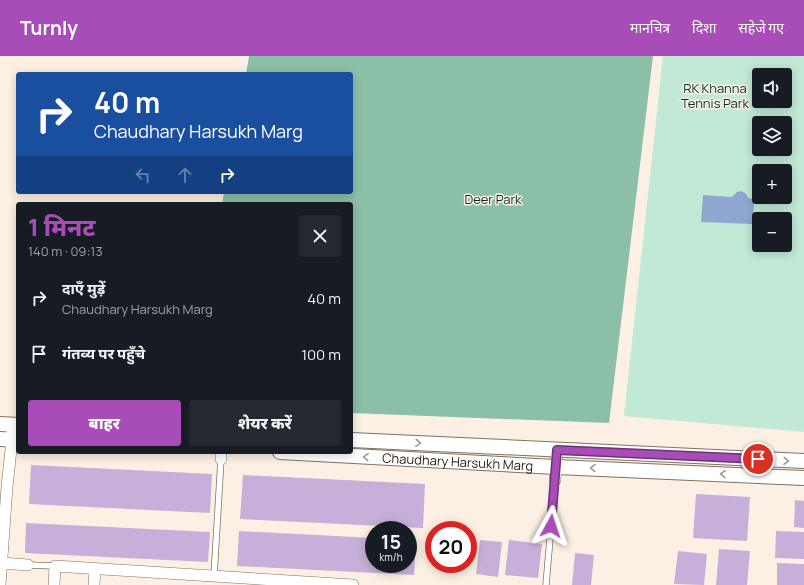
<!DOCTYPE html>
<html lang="hi">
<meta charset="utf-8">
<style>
body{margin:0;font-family:Manrope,"Noto Sans Devanagari",sans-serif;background:#242831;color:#f1f3f6;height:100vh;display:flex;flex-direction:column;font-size:15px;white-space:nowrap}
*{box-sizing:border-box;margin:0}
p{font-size:13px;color:#9ea1a6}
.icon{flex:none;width:22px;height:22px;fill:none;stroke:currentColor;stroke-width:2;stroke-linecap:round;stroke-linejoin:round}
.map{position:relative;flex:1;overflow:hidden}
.side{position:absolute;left:16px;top:146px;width:337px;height:252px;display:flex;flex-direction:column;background:#171b24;border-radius:4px;box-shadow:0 2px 10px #0003}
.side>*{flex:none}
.banner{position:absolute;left:16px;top:16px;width:337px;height:122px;border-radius:4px;box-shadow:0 2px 10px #0003;background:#1a4fa0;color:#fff;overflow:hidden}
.controls{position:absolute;left:752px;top:12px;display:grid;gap:8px}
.controls a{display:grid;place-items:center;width:40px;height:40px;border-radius:4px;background:#171b24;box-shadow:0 2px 10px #0003;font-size:20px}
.speed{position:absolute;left:365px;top:465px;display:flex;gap:8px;font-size:20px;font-weight:700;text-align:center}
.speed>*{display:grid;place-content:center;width:52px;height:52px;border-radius:50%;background:#171b24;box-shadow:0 2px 10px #0003;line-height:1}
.speed small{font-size:10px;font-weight:400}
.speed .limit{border:6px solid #d22;background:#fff;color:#111}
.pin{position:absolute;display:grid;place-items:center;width:34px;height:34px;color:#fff;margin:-17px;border:2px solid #fff;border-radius:50%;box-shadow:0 1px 4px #0007}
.me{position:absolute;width:44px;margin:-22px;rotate:5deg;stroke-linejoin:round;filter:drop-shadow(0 0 3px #0008)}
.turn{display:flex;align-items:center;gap:14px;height:84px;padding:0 12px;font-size:18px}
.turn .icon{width:52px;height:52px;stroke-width:2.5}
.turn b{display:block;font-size:28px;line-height:34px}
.lanes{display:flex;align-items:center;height:38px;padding:0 12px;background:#0003;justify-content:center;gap:20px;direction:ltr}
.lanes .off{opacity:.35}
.round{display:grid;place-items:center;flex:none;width:42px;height:42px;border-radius:4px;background:#242831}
.head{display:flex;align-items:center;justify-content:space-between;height:68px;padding:0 12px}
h1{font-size:24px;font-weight:800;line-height:30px;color:#a84db8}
.button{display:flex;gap:8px;margin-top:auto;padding:8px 12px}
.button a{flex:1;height:46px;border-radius:4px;background:#a84db8;color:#fff;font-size:16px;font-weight:800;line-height:46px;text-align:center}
.button a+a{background:#242831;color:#f1f3f6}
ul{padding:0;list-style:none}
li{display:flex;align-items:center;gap:12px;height:56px;padding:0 12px}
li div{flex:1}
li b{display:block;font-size:15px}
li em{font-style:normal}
header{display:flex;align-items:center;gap:24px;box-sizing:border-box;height:56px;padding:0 20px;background:#a84db8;color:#fff}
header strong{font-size:19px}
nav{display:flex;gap:22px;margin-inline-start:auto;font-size:14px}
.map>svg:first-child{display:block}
.green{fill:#c2e8d6;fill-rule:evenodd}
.forest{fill:#8cbfa8}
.water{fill:#8fa7ce}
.building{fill:#c6afd8}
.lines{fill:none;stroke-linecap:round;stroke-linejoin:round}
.service-casing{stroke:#82715f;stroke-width:7}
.minor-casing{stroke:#82715f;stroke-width:12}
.tertiary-casing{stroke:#82715f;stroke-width:16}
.service{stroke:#fff;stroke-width:5.5}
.minor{stroke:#fff;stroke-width:11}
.tertiary{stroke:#fff;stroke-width:14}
.oneway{stroke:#9c9996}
.route-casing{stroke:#6d3278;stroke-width:10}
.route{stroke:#a84db8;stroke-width:7}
.labels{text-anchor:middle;stroke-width:3;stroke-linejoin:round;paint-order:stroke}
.park-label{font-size:13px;fill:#053223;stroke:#fcf0e4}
.street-label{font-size:13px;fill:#241d16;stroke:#fcf0e4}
</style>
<header>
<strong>Turnly</strong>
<nav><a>मानचित्र</a><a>दिशा</a><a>सहेजे गए</a></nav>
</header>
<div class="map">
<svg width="804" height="529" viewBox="0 0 804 529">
<rect width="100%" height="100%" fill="#fcf0e4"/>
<path class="green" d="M663 0H804V376L624 360ZM759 19H785V45H759ZM759 67H785V93H759ZM759 115H785V141H759ZM759 163H785V189H759Z"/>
<path class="forest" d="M249 0H653L609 367 351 357V148H222L224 136H351V18H246Z"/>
<path class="water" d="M741 135C745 137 747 138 748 142L754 143 753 168 701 166 703 139 732 141 737 136Z"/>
<path class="building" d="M31 409 212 418 210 457 29 448Z
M243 419 425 428 423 472 240 463Z
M696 438 750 441 747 485 693 482Z
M795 444 804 445V472L794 471Z
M26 467 210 476 208 506 25 497Z
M239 475 374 482V508H408V484H416L414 519 237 510Z
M776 475 804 476V503L775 502Z
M480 484 502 486 498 521 476 518Z
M509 484 542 488 538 522 505 519Z
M719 493 750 495 747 529H716Z
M678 495 707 498 704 529 674 528Z
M575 497 594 499 591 529H572Z
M777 507 804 508V529H777Z"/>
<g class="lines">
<g class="service-casing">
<path id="service" d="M28 509 55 510
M214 520 221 403
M546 529 555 424"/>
</g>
<g class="minor-casing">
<path id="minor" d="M221 403V396
M555 424 557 394
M1 507 28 509
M0 529 7 431 12 384V376
M54 529 55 510 353 529
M94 529 95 513"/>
</g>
<g class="tertiary-casing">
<g id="tertiary">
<path d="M0 368 18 369"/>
<path d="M0 383 18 384"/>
<path d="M351 384 804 405"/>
<path id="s1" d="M280 396 556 411 804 422"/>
</g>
</g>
<use href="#service" class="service"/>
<use href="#minor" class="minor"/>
<use href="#tertiary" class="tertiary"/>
</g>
<defs><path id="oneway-chevron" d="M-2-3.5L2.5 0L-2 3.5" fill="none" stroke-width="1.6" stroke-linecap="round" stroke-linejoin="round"/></defs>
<g class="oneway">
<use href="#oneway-chevron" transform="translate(418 387) rotate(3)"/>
<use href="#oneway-chevron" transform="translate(366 401) rotate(-177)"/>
<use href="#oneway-chevron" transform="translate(786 405) rotate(3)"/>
<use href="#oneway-chevron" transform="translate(593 412) rotate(-177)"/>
<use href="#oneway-chevron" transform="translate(723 418) rotate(-177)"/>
</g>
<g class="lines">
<g class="route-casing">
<path id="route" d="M551 470 557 394 758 403"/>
</g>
<use href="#route" class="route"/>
</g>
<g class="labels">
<g class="park-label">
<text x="715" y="37">RK Khanna<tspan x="715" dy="15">Tennis Park</tspan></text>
<text x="493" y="148">Deer Park</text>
</g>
<g class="street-label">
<text dy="5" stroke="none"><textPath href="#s1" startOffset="178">Chaudhary Harsukh Marg</textPath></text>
</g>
</g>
</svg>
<div class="controls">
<a><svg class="icon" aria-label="sound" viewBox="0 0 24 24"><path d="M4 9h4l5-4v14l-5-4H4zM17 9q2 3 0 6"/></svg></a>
<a><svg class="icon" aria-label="layers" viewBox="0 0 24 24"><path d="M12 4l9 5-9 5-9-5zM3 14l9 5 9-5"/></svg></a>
<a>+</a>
<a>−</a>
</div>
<div class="speed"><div>15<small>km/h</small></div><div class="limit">20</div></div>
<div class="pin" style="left:758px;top:403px;background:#d93025"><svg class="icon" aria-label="arrive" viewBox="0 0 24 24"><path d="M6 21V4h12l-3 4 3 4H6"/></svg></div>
<svg class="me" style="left:551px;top:470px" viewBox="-20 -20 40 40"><path d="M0-17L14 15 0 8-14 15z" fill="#a84db8" stroke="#fff" stroke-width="4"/></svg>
<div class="banner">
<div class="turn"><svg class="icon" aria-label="right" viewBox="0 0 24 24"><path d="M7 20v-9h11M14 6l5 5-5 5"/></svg><div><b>40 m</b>Chaudhary Harsukh Marg</div></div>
<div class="lanes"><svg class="icon off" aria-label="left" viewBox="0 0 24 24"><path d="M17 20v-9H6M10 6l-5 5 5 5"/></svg><svg class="icon off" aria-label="ahead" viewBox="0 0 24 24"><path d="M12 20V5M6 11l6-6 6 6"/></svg><svg class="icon" aria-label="right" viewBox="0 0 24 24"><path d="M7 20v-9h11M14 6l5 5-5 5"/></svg></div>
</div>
<section class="side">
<div class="head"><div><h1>1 मिनट</h1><p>140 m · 09:13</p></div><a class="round"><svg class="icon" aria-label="close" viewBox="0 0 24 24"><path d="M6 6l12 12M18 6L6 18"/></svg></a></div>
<ul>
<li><svg class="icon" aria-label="right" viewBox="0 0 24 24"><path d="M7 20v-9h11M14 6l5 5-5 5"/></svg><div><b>दाएँ मुड़ें</b><p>Chaudhary Harsukh Marg</p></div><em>40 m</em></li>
<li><svg class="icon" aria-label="arrive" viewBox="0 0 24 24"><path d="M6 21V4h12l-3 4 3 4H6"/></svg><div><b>गंतव्य पर पहुँचे</b></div><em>100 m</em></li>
</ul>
<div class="button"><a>बाहर</a><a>शेयर करें</a></div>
</section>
</div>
